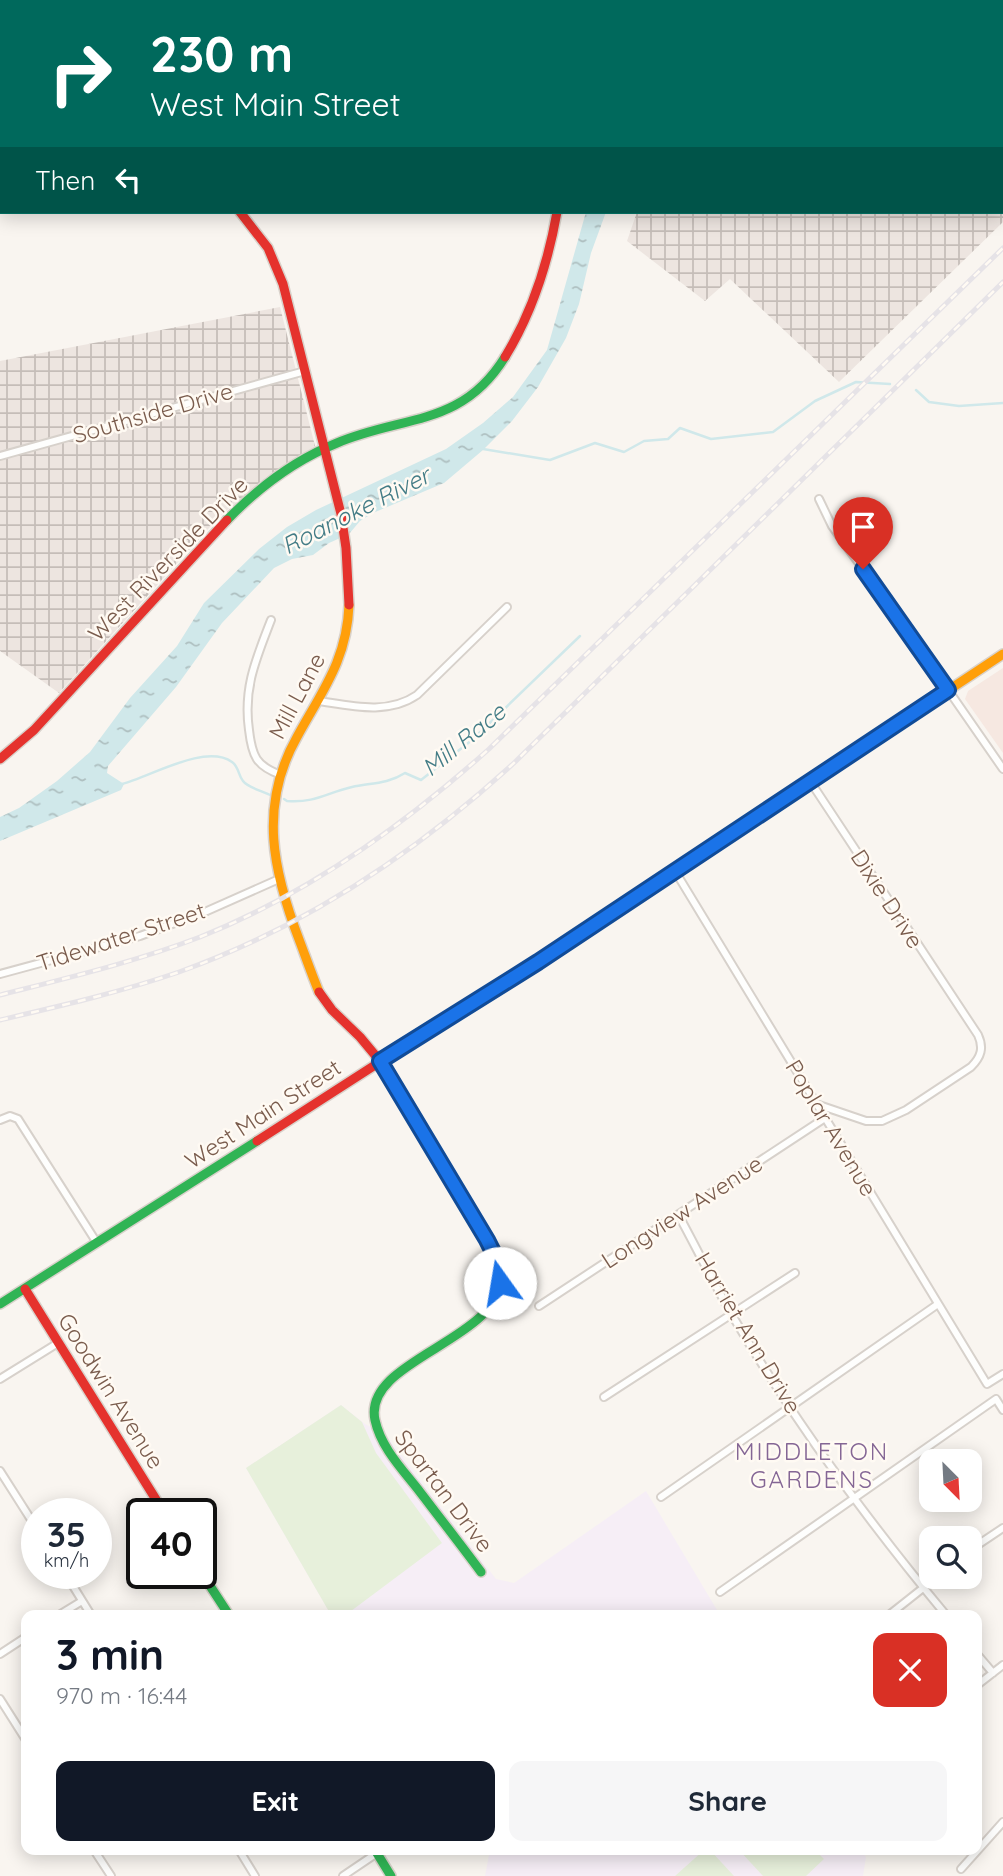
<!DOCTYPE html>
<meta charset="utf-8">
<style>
body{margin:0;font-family:Quicksand,sans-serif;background:#f6f6f7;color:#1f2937;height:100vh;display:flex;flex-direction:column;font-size:26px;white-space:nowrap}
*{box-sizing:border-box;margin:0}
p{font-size:23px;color:#747a83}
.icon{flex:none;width:38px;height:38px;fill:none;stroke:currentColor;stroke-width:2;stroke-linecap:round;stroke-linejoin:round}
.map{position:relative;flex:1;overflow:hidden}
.details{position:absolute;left:21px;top:1610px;width:961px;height:245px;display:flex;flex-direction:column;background:#fff;border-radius:14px;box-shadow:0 4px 18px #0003}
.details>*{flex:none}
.guide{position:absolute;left:0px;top:0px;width:1004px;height:214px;box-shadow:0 4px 18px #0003;background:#00695c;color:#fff;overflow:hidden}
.needle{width:46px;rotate:156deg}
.fabs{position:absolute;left:919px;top:1449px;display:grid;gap:14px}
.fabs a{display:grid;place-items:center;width:63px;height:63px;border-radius:14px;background:#fff;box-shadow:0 4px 18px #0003;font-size:35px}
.speed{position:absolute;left:21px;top:1498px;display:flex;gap:14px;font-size:35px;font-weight:700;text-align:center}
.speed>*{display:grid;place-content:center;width:91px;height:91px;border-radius:50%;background:#fff;box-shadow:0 4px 18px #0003;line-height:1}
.speed small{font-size:18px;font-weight:400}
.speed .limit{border:4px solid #111;border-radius:10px;background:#fff;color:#111}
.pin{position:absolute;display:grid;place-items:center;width:60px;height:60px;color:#fff;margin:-72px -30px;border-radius:50% 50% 50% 0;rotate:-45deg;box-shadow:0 0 7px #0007}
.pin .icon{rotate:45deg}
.me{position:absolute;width:77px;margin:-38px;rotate:347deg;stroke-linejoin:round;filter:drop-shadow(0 0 5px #0008)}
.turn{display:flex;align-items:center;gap:24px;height:147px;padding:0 35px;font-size:32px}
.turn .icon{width:91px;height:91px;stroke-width:2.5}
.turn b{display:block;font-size:49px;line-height:60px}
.then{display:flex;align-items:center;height:66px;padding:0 35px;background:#0003;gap:14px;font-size:26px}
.round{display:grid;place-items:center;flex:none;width:74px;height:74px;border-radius:14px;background:#f6f6f7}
.summary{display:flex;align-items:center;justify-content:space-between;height:119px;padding:0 35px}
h1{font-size:42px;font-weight:700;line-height:52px;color:#111827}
.action{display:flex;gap:14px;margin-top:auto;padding:14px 35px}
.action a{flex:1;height:80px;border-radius:14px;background:#111827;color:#fff;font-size:28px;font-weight:700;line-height:80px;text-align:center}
.action a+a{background:#f6f6f7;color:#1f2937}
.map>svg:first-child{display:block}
.commercial{fill:#f6e8e1}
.industrial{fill:url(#industrial-grid)}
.education{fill:#f6eef6}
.green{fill:#e7f0db}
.water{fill:url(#water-ripples)}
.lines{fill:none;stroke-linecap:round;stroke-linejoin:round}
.stream{stroke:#d0e8ea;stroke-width:2.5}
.street-casing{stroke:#d7d1cb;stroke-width:10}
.fast-casing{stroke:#d9d2cb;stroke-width:12}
.slow-casing{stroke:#d9d2cb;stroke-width:12}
.jam-casing{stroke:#d9d2cb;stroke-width:12}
.street{stroke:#fefefd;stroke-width:6}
.fast{stroke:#30b455;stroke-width:9}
.slow{stroke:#ff9f0a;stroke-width:9}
.jam{stroke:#e5322d;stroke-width:9}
.rail-casing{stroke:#e6e3e7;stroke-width:5}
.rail{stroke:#fffaf3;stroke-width:2.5;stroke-dasharray:8;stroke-linecap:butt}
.route-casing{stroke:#114b97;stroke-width:18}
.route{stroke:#1a73e8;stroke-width:12}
.labels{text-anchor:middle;stroke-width:5;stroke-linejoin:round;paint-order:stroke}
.street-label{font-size:23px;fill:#7a5c4d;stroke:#fffaf3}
.water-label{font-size:24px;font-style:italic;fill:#437c86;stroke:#fffaf3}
.neighbourhood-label{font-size:24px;letter-spacing:2px;fill:#846695;stroke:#fffaf3}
</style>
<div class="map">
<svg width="1003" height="1876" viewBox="0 0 1003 1876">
<defs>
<pattern id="industrial-grid" width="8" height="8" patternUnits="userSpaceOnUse" patternTransform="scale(1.75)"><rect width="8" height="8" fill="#ede5e0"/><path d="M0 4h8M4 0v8" fill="none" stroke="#c5bdb8"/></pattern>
<pattern id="water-ripples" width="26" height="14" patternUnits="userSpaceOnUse" patternTransform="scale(1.75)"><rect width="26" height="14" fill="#d0e8ea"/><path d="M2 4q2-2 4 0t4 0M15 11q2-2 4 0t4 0" fill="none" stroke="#aebfc0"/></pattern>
</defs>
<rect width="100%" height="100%" fill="#f9f5f0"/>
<path class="commercial" d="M1003 668V753L965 699 968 691Z"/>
<path class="industrial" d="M744 0H1003V222L839 382 730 279 705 301 627 241 637 212H1003V2H742Z
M280 307 315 446 266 477 219 517 59 693 0 651V361Z"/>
<path class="education" d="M341 1405 365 1424 385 1434 496 1579 514 1583 646 1491 720 1615H331L246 1468Z
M490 1850H861L866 1857 863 1876H485Z"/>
<path class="green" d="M341 1405 362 1422 376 1453 442 1543 347 1614 331 1615 246 1468Z
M704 1850H710L734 1876H675Z
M739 1850H815L824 1859 806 1876H763Z"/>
<path class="water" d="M586 212H606L591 253 579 304 566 338 538 387 512 421 483 450 444 483 373 513 360 521 349 534 329 543 313 555 292 559 274 568 222 623 176 687 108 766 107 773 124 784 121 790 0 841V817L19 808 57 781 90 752 130 698 177 646 204 603 259 549 287 527 316 510 446 449 483 423 513 397 547 350Z"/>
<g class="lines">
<path class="stream" d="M415 0 416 2
M916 390 929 402 959 406 1003 403
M483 449 550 460 595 443 624 452 644 441 668 439 680 428 711 439 773 432 815 401 856 382 890 384
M122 784C150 777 205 743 232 762 239 767 238 775 243 781 248 788 263 791 272 796
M284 799 287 801C316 803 326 793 352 787 370 783 388 784 405 773L421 780 472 740 580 636"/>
<g class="street-casing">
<path id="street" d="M9 2 11 0
M188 2 189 0
M525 2 526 0
M959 2 961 0
M0 12 2 10
M0 33 2 35
M0 456 305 371
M819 499 832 526 894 612 1003 769
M271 620C256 659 243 688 249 730 252 756 256 766 281 775
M319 701C352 706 388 715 417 695L507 607
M810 781 978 1035C984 1048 981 1057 971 1067L906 1110 882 1121H866L819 1105
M675 871 987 1384 1003 1374
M0 974 140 936 207 911 279 879
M0 1120 10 1116 18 1119 97 1243
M679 1216C697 1249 713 1282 732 1315 794 1421 868 1521 946 1615
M539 1306 825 1118
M0 1379 58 1343
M604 1397 795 1273
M0 1471 37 1529
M661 1497 938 1304
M970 1550 1003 1528
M65 1573 91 1615
M720 1592 996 1399 1003 1410
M59 1615 82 1601
M889 1615 937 1577
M976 1653 993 1673
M0 1654 26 1637
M976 1686 1003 1665
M0 1699 26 1740
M94 1850 111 1876
M239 1850 255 1876
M961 1869 1003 1822
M343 1876 377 1853"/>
</g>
<g class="fast-casing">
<path id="fast" d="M617 2 619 0
M227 520C258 488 295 460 337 443 403 415 462 427 505 357
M477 1223C486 1239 498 1256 500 1276 504 1340 362 1359 375 1420 381 1448 403 1470 420 1492 440 1518 461 1545 481 1572
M0 1304 257 1141
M201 1572 229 1615
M375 1850 391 1876"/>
</g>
<g class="slow-casing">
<path id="slow" d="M644 892 1003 654
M319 992C312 975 306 958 300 942 273 872 258 806 297 737 322 691 347 660 349 605"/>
</g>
<g class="jam-casing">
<path id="jam" d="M240 212 268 248 283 284 341 514 346 548 349 605
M505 357C532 313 548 263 557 212
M0 759 34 730 227 520
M319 992 332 1010 360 1037 380 1061 477 1223
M257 1141 644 892
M25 1289 165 1514"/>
</g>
<use href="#street" class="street"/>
<use href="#fast" class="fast"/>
<use href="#slow" class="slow"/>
<use href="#jam" class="jam"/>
<g class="rail-casing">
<path id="rail" d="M0 995C67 978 135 962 200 937 308 894 403 826 489 749L1003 248
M0 1020C60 1006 121 992 179 972 305 927 417 852 515 762L1003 282"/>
</g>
<use href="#rail" class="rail"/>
</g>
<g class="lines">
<g class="route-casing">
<path id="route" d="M500 1283 496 1258 487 1240 380 1061 538 962 948 690 863 569"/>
</g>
<use href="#route" class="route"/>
</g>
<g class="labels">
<g class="street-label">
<text transform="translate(153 413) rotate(-16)" y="8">Southside Drive</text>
<text transform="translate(168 559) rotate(-46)" y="8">West Riverside Drive</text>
<text transform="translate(297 696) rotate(-62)" y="8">Mill Lane</text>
<text transform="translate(887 899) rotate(57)" y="8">Dixie Drive</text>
<text transform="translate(121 937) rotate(-18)" y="8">Tidewater Street</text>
<text transform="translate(263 1114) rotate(-33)" y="8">West Main Street</text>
<text transform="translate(831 1128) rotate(59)" y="8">Poplar Avenue</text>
<text transform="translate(682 1212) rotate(-33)" y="8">Longview Avenue</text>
<text transform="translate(748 1333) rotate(59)" y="8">Harriet Ann Drive</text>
<text transform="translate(111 1391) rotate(58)" y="8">Goodwin Avenue</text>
<text transform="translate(444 1491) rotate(53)" y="8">Spartan Drive</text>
</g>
<g class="water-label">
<text transform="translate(356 511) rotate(-27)" y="8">Roanoke River</text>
<text transform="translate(464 740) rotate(-39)" y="8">Mill Race</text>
</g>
<g class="neighbourhood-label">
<text x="812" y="1460">MIDDLETON<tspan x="812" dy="28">GARDENS</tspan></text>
</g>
</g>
</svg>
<div class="fabs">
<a><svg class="needle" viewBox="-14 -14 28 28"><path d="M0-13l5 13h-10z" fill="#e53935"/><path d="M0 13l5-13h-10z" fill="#747a83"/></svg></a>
<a><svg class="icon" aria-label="search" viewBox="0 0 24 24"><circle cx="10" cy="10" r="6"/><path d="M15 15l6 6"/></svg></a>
</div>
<div class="speed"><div>35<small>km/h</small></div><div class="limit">40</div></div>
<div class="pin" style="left:863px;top:569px;background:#d93025"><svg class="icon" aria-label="arrive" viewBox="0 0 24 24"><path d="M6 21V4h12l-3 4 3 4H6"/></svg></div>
<svg class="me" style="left:500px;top:1283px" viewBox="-20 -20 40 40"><circle r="19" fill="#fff"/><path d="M0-13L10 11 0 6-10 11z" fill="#1a73e8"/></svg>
<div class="guide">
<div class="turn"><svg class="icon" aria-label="right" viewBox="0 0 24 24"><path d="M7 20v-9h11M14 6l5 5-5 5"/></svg><div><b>230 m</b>West Main Street</div></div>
<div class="then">Then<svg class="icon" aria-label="left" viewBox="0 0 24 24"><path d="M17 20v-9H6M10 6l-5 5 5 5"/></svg></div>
</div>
<section class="details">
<div class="summary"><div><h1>3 min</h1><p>970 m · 16:44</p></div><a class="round" style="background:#d93025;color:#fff"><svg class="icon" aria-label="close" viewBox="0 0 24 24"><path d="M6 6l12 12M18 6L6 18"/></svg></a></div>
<div class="action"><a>Exit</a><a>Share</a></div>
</section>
</div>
